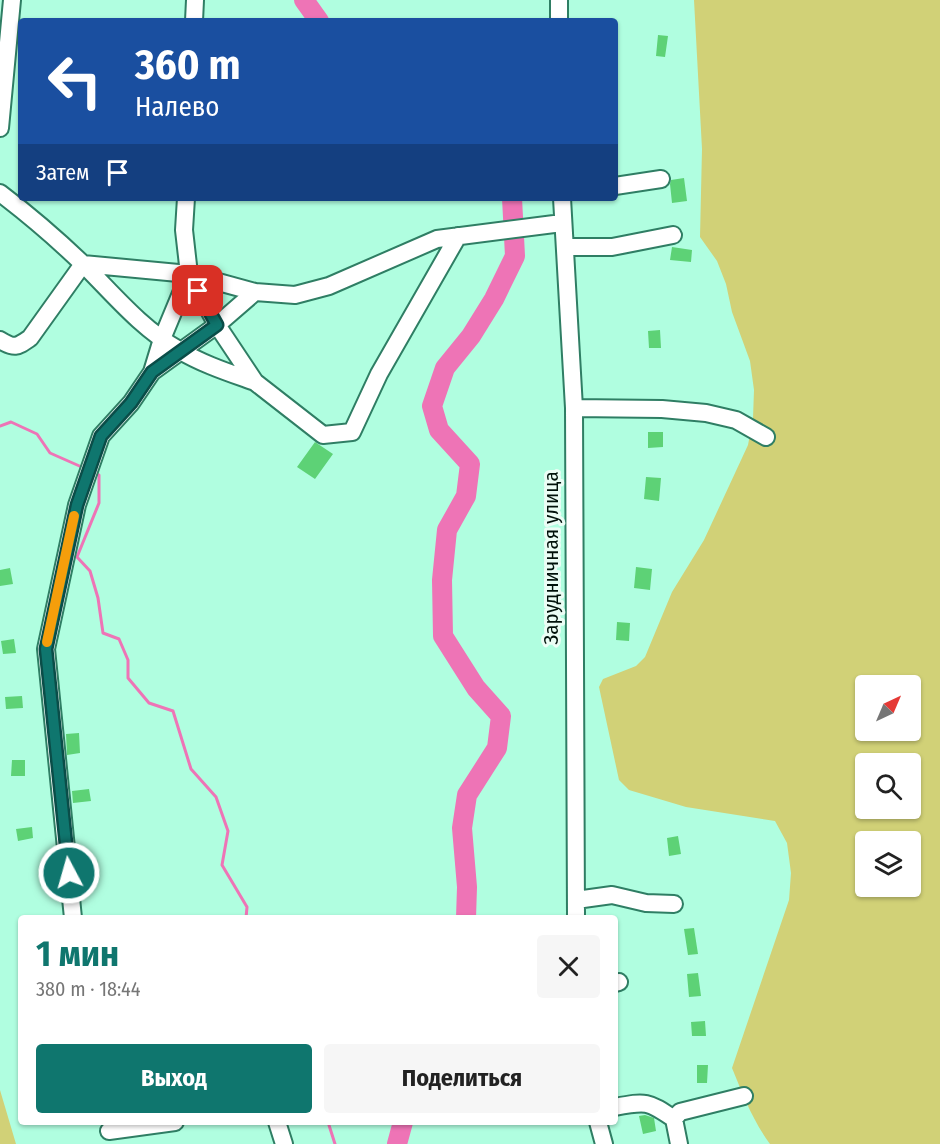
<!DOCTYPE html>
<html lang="ru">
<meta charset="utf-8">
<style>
body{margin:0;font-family:"Fira Sans Condensed",sans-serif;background:#f6f6f6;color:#222;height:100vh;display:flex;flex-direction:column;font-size:22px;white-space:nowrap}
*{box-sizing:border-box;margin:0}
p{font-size:20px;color:#767676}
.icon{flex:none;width:33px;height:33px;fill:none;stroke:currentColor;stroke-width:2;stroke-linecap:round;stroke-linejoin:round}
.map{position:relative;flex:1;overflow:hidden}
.panel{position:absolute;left:18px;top:915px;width:600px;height:210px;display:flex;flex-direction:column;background:#fff;border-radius:6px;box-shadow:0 2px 4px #0004}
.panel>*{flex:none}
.guide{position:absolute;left:18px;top:18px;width:600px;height:183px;border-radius:6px;box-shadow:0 2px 4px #0004;background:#1a4fa0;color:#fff;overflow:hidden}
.needle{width:39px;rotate:44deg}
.tools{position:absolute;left:855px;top:675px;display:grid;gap:12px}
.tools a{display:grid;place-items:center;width:66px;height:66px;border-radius:6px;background:#fff;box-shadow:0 2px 4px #0004;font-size:30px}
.pin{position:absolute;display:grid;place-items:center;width:51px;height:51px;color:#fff;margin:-26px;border-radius:12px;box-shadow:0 3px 9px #0006}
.me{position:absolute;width:66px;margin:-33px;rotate:354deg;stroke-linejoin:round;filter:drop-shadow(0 0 4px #0008)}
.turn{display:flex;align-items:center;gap:21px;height:126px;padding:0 18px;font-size:27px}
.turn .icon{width:78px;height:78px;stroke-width:2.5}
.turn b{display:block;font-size:42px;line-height:51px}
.then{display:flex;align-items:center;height:57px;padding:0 18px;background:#0003;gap:12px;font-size:22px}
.round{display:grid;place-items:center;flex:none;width:63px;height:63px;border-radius:6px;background:#f6f6f6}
.head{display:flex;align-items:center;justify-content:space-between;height:102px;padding:0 18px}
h1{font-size:36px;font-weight:700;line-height:45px;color:#0f766e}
.cta{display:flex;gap:12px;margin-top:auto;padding:12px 18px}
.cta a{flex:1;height:69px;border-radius:6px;background:#0f766e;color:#fff;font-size:24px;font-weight:700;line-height:69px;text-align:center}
.cta a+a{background:#f6f6f6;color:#222}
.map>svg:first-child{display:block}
.green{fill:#d1d177;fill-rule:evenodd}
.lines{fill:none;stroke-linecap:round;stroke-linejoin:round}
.stream{stroke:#ee74b6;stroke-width:3}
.river{stroke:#ee74b6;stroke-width:20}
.building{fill:#5dd276}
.minor-casing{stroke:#2f7e64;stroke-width:20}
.minor{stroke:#fff;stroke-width:16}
.route-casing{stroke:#0a4d48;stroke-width:15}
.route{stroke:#0f766e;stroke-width:10}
.slow{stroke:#f59e0b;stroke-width:10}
.labels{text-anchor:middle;stroke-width:6;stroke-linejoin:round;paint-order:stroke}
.street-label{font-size:21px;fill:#00110a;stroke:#ebfdf5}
</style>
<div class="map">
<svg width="940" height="1144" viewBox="0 0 940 1144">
<rect width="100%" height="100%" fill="#b0fee0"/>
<path class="green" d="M694 0H940V1144H770C753 1121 743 1095 732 1068L789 900 791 873 787 843 775 821 686 807 629 790 619 780 599 687 603 679 636 666 645 657 672 592 704 540 748 445 753 418 754 390 750 361 732 312 726 284 717 261 700 237 702 149ZM866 686H910V730H866ZM866 764H910V808H866ZM866 842H910V886H866Z
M0 1090 16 1144H0Z"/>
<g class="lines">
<path class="stream" d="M0 426 11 422 37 434 50 453 84 468
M95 473 99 475V503L77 557 90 571 98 598 103 633 119 639 128 660V678L149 703 173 711 191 769 216 797 228 831 222 865 247 907 246 918
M328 1122 335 1144"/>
<path class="river" d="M304 0 319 21
M466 918 467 887 462 828 467 795 497 748 501 716 476 688 443 636 442 580 447 530 466 496 470 464 439 430 432 406 445 368 471 336 494 299 515 256 512 198
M397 1144 403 1122"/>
</g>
<path class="building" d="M658 35 668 36 665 57 656 56Z
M684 178 687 201 672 203 670 184 671 180Z
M672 247 692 250 691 262 670 260Z
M660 330 661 348H649L648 331Z
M648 432H663V447L648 448Z
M315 442 333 454 315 479 297 467Z
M646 477 661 478 659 501 644 499Z
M636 567 652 569 650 590 634 588Z
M10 568 13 584 0 586V570Z
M617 622 630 623 629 641 616 640Z
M14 639 16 653 3 654 1 641Z
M22 696 23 708 6 709 5 697Z
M79 733 80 753 67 755 66 734Z
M12 760H25V776H11Z
M89 789 91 801 73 803 72 791Z
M32 827 33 838 18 841 16 829Z
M678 836 681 854 669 856 667 838Z
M694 928 698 954 688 955 684 929Z
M698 973 701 996 689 997 687 974Z
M705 1021 706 1036H692L691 1022Z
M697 1065H708L707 1083H697Z
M645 1115 654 1118 656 1131 643 1134 639 1116Z"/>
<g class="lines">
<g class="minor-casing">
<path id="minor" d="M559 0V21
M194 21 195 0
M0 128 12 0
M615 186 661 179
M0 193C29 215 57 239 84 265 114 295 141 328 179 350 202 364 230 373 255 382
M186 198 184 230 189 274 217 325 255 382 323 435 352 432 379 374 458 236
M562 198 574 408 576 918
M566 247H612L673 235
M83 264 189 274 255 292 295 295 329 286 437 239 562 223
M0 340C15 349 17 347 30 338L83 264
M152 372 162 339 189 274
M574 408 662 409 706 413 736 420 766 437
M576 900 612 895 646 903 674 904
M73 918 46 649 77 505 101 436 131 403 152 372 217 325 255 292
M615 983 619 982
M615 1107C646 1101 648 1101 674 1119L679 1144
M674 1119 680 1112 744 1096
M277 1122 284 1144
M598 1122 604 1144
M109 1131 175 1122"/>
</g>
<use href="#minor" class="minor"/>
</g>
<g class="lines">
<g class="route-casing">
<path id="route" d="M69 873 46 649 77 505 101 436 131 403 152 372 217 325 198 291"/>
</g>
<use href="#route" class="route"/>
<path class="slow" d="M47 642 74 516"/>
</g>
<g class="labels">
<g class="street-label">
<text transform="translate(551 558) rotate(-90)" y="7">Зарудничная улица</text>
</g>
</g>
</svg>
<div class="tools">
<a><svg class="needle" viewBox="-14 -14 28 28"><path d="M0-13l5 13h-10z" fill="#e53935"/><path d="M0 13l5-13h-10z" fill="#767676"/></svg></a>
<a><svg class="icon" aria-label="search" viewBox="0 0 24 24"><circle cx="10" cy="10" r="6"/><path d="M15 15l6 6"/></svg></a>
<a><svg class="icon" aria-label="layers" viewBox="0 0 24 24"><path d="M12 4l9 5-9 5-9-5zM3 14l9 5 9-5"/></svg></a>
</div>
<div class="pin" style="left:198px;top:291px;background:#d93025"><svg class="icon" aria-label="arrive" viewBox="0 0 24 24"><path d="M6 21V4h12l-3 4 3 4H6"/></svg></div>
<svg class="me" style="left:69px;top:873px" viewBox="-20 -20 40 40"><circle r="17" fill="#0f766e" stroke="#fff" stroke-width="3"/><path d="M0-11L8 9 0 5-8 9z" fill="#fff"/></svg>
<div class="guide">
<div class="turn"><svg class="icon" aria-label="left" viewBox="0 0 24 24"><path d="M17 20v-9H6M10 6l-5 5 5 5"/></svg><div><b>360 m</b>Налево</div></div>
<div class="then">Затем<svg class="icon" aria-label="arrive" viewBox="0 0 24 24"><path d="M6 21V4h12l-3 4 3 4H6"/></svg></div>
</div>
<section class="panel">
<div class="head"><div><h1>1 мин</h1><p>380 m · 18:44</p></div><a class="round"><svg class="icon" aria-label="close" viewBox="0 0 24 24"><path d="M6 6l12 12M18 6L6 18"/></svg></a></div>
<div class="cta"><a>Выход</a><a>Поделиться</a></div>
</section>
</div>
